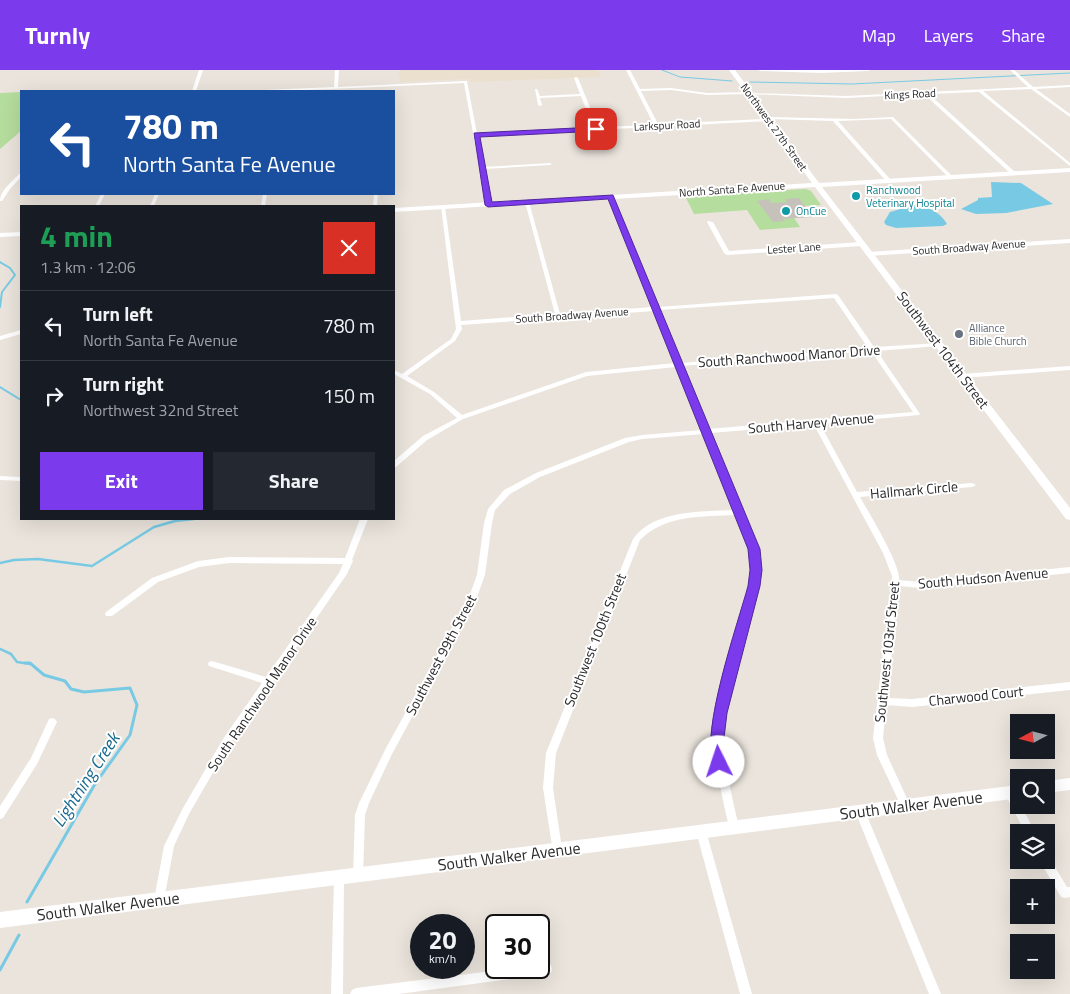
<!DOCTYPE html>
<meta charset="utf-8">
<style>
body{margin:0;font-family:"Titillium Web",sans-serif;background:#242831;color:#f1f3f6;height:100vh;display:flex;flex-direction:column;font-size:19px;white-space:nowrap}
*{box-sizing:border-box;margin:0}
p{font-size:16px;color:#9ea1a6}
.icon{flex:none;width:28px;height:28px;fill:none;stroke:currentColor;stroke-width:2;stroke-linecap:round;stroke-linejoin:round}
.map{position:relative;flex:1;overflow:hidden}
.drawer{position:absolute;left:20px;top:135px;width:375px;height:315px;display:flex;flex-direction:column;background:#171b24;border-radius:0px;box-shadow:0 5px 20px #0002}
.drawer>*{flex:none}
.guide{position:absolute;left:20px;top:20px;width:375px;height:105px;border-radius:0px;box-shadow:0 5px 20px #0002;background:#1a4fa0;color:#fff;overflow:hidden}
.needle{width:32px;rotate:263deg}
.tools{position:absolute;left:1010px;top:644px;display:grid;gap:10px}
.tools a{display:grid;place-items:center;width:45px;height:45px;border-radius:0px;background:#171b24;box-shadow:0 5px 20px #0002;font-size:25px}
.speed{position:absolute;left:410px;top:844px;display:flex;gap:10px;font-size:25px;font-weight:700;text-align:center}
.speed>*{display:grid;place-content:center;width:65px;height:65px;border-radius:50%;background:#171b24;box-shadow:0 5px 20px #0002;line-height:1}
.speed small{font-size:12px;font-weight:400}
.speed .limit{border:2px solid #111;border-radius:8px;background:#fff;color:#111}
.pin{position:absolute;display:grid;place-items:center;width:42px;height:42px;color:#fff;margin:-21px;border-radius:10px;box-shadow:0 2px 8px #0006}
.me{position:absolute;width:55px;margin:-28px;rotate:356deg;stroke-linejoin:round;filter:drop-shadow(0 0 4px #0008)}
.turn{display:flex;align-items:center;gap:18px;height:105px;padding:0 20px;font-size:22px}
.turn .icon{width:65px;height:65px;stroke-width:2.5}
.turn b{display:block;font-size:35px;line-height:42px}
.round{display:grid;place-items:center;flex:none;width:52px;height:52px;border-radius:0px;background:#242831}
.summary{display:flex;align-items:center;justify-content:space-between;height:85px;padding:0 20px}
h1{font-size:30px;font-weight:700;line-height:38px;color:#1e9e55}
.action{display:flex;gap:10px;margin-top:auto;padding:10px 20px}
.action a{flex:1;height:58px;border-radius:0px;background:#7c3aed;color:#fff;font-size:20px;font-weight:700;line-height:58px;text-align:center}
.action a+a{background:#242831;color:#f1f3f6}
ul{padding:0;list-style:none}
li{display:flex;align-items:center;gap:15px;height:70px;padding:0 20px;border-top:1px solid #363941}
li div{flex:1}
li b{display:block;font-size:19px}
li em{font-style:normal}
header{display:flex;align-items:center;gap:30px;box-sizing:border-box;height:70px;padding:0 25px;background:#7c3aed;color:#fff}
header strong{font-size:24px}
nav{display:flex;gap:28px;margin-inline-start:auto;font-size:18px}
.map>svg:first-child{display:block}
.education{fill:#ebe0cd}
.green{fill:#b5dd9d}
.water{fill:#78cae4}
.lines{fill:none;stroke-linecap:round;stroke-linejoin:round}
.stream-far3{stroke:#78cae4;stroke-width:1}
.stream-far2{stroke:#78cae4;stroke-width:2}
.stream-far1{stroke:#78cae4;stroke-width:2.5}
.stream{stroke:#78cae4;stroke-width:3}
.building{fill:#c6c2bb}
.street{fill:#fff;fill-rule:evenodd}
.secondary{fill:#fff;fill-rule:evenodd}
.route{fill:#7c3aed;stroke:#51269a}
.culture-dot{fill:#0f9aa8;stroke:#fff;stroke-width:2}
.worship-dot{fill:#6b7280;stroke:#fff;stroke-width:2}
.labels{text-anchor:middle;stroke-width:4;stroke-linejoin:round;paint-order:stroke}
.far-street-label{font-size:11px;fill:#292929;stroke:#fff}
.far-culture-label{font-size:11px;fill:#0d838f;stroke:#fff;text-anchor:start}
.far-worship-label{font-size:11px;fill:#5b616d;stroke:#fff;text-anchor:start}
.street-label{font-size:14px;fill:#292929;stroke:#fff}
.near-street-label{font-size:16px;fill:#292929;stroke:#fff}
.near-water-label{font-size:18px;font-style:italic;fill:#18698f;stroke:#fff}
</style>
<header>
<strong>Turnly</strong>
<nav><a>Map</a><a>Layers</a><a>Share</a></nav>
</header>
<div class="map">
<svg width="1070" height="924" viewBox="0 0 1070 924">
<rect width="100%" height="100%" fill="#eae4dc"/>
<path class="education" d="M399 0H598L601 7 471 12 469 9 400 12Z"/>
<path class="green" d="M21 22V61L0 79V23Z
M806 119 811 121 821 135 787 137 800 157 760 160 747 140 694 144 685 126Z"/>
<path class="water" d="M991 112 1021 113 1053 134 1006 143 976 144 961 139 978 130V128L992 127Z
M914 135C928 136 940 142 947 154L943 156 896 158 886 155 884 152 890 142Z"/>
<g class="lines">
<path class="stream-far3" d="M662 0 680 7 732 11
M750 12 852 14 1070 3"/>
<path class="stream-far2" d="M0 192 10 198 15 205 2 222 0 237
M0 317 21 330"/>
<path class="stream-far1" d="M0 493 14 490 38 489 92 496 154 457 175 451 194 449
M0 579 11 584 17 592 31 594"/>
<path class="stream" d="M25 593H30L44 605 65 611 71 619 84 622 130 618 137 635 130 665 95 714 27 832
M0 900 19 865"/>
</g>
<path class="building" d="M799 128 813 147 783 149 785 151 773 152 757 131 769 129 771 133 787 132 785 129Z"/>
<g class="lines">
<path class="street" d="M199 0H203L196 21H192Z
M335 0H339L338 17 467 11 477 64 593 58 581 26 540 28 542 35 540 36 538 35 535 19H537L540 26 580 24 574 8 576 7 578 8 598 57 654 55 626 0H630L640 19 671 18 707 23 749 22 751 23 846 26 1028 17 1010 0H1014L1033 17 1070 15V17L1036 19 1070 44V47L1031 19 983 21 1070 93V96L979 22 929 24 1015 102V104H1011L924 24 846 28 748 24 707 25 671 20 641 21 658 54 765 49 766 47H767L856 49 893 47 953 107 949 108 891 49 838 51 890 109V110L888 111H886L833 51 770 49 768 51 478 66 483 97 550 93 552 94 550 95 484 99 490 135 488 136 486 135 464 13 285 21H262L264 20 334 17Z
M758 0H870L868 1 821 3 760 1Z
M19 104H21V107L10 119 2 131H0C0 120 12 112 19 104Z
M101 124H105L99 136H95Z
M155 124H159L154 136H150Z
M263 124H267L265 136H261Z
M374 124H378L377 136H373Z
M608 126 612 127 658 237 836 224 838 225 874 277 940 273 941 274 938 276 877 281 920 344 919 345 820 354 857 422 972 413 976 415 972 417 860 427C869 443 901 495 899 510L920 512 1070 497V503L920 518 899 516 887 628 912 629 1070 612V620L912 637 886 635 883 668 887 685 910 735 908 738 905 739 902 738 877 685 873 668 892 506 883 483 814 355 710 363 742 440 744 442 743 443 758 479 760 492 758 516 724 643C721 682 730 719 739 757L737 760 734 762 731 760 729 757C720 719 712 682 716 643L750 516 752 492 750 479 736 445C702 447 666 444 640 470L556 683 553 718 562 779 561 782 557 784 553 782 543 718 546 683 633 469C655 439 701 442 734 440L704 364 642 369 629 372 540 407 510 424 495 440 492 453 485 505 477 527 392 684 369 733 365 745 363 806 362 809 358 811 354 809 353 806 355 745 359 733 386 678 469 527 477 505 484 453 488 439 504 420 536 403 625 368 642 365 702 360 676 297 587 306 463 349 427 370 396 397H394V391L423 366 457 348 430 324 394 304V300L402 304 451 269 456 259 441 136 445 137 461 251 555 244 525 132 527 131 529 132 560 244 652 237 608 127ZM834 228 868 278 681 293 659 240ZM654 241 675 293 586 302 462 345 434 322 407 306 455 271 462 259 461 255ZM871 281 913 342 708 359 682 296Z
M708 151 713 152 729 181 861 172 864 174 861 176 727 185 724 183 707 152Z
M1070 169V173L868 186 865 184 868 182Z
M21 260V264L0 270V266Z
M1070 296V300L962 308 959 306 962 304Z
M0 406 21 407V411L0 410Z
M360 449H368L352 490 353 491 347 504 229 675 189 744 174 776 164 830 163 834 159 835 155 834 154 830 164 776 183 738 223 669 262 613 209 596 208 594 209 592 212 591 266 607 339 503 343 494 229 493 199 497 158 512 112 546H106L105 544 106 542 152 508 198 491 229 487 345 488Z
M52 648 55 649 57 652 37 694 3 748 0 749V736L31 688 49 649Z
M1009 718 1012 719 1019 731V735H1021L1035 762H1025L1004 722 1006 719Z
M860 737 863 738 865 741 941 924H929L855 741 857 738Z
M701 756 704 758 706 761 752 924H740L696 761 698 758Z
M1046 786 1049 787 1067 817H1070V827L1065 828 1061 827 1041 793 1040 790H1046Z
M339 803 343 804 344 808 343 924H331L334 808 335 804Z
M547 894 551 895 552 899 551 903 547 904 399 924H350L352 920 356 918 516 898H539V895Z"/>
<path class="secondary" d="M729 0H735L819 113 1070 98V102L822 117 1070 438V450L1066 449 815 117 394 142V138L812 113Z
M21 162V166L0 167V163Z
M1070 708V720L1046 723V711Z
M1019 715V728L0 858V842Z"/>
</g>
<path class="route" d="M596 57 599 58V61L480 67 492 132 613 125 760 479 762 500 760 516 727 643 724 668 726 692 724 696 719 698 714 696C699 664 738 553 748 516L750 500 748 479 608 129 488 137 485 135 474 63Z"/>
<g class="culture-dot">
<circle cx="856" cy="126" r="5"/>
<circle cx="786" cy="141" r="5"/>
</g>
<circle class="worship-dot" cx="959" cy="264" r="5"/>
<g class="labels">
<g class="far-street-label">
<text transform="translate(910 24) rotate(-3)" y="4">Kings Road</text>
<text transform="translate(667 55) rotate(-3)" y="4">Larkspur Road</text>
<text transform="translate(774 57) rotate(54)" y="4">Northwest 27th Street</text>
<text transform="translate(732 119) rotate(-4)" y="4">North Santa Fe Avenue</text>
<text transform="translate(969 177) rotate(-4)" y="4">South Broadway Avenue</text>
<text transform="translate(794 178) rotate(-4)" y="4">Lester Lane</text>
<text transform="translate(572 245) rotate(-4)" y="4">South Broadway Avenue</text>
</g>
<g class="far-culture-label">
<text x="866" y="124">Ranchwood<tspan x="866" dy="13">Veterinary Hospital</tspan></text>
<text x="796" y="145">OnCue</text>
</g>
<g class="far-worship-label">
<text x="969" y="262">Alliance<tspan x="969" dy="13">Bible Church</tspan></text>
</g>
<g class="street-label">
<text transform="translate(943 280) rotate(53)" y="5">Southwest 104th Street</text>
<text transform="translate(789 286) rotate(-4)" y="5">South Ranchwood Manor Drive</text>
<text transform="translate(811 353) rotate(-5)" y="5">South Harvey Avenue</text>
<text transform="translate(914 420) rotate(-5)" y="5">Hallmark Circle</text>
<text transform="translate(983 508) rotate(-5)" y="5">South Hudson Avenue</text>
<text transform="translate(595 570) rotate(-68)" y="5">Southwest 100th Street</text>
<text transform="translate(887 582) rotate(-84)" y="5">Southwest 103rd Street</text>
<text transform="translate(441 585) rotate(-62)" y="5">Southwest 99th Street</text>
<text transform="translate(262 624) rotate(-56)" y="5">South Ranchwood Manor Drive</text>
<text transform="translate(976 626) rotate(-6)" y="5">Charwood Court</text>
</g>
<g class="near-street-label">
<text transform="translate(911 735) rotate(-7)" y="6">South Walker Avenue</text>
<text transform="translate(509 786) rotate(-7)" y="6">South Walker Avenue</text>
<text transform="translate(108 836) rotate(-7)" y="6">South Walker Avenue</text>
</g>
<g class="near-water-label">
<text transform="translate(86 710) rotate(-57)" y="6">Lightning Creek</text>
</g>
</g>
</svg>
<div class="tools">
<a><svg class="needle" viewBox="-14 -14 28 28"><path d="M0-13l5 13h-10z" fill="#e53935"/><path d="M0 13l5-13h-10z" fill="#9ea1a6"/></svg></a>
<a><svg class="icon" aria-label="search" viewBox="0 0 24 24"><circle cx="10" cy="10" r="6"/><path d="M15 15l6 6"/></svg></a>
<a><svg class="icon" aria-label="layers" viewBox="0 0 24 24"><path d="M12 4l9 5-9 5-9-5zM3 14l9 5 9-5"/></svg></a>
<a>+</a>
<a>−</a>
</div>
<div class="speed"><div>20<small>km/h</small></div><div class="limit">30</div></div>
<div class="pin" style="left:596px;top:59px;background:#d93025"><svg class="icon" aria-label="arrive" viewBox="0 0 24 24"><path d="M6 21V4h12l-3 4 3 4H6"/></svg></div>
<svg class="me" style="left:719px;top:692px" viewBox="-20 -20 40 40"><circle r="19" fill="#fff"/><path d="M0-13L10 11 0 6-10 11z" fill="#7c3aed"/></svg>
<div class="guide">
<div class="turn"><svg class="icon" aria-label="left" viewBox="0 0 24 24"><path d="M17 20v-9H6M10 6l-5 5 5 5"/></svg><div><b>780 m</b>North Santa Fe Avenue</div></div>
</div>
<section class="drawer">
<div class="summary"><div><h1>4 min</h1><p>1.3 km · 12:06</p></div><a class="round" style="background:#d93025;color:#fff"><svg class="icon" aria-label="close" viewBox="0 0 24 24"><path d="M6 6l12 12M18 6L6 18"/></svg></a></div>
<ul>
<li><svg class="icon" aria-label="left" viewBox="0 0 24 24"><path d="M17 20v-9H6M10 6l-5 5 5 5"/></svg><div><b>Turn left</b><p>North Santa Fe Avenue</p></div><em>780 m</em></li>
<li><svg class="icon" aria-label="right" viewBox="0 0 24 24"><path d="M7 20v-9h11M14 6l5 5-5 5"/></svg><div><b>Turn right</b><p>Northwest 32nd Street</p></div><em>150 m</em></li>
</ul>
<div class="action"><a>Exit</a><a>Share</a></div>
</section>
</div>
